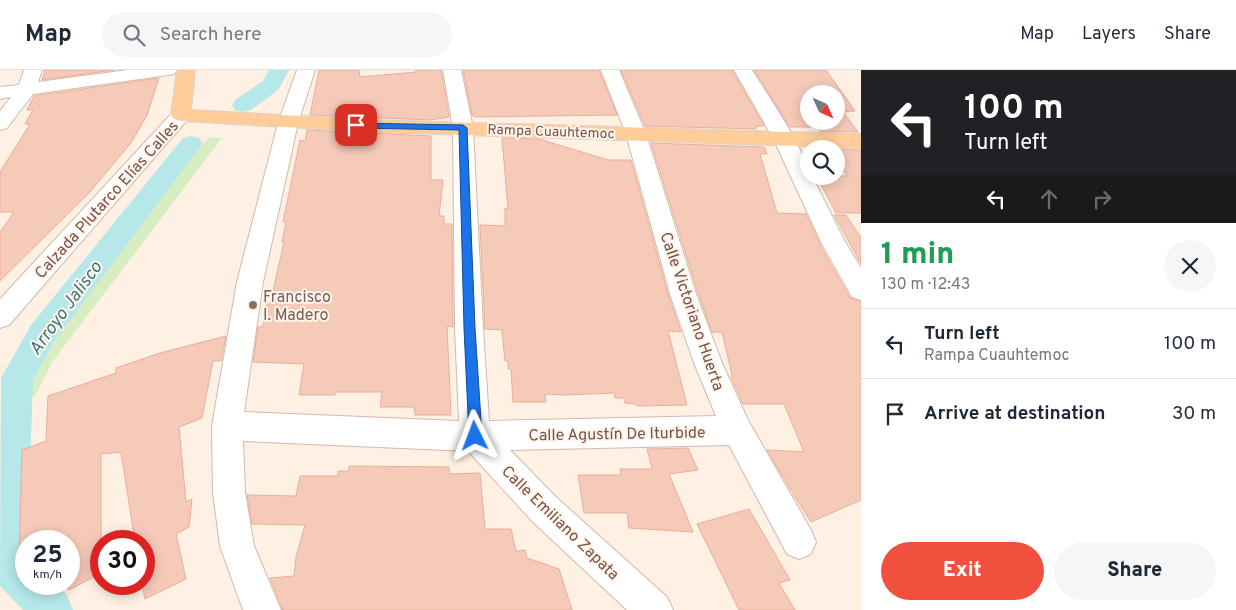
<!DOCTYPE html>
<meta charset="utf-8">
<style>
body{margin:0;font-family:Overpass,sans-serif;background:#f6f6f7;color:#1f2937;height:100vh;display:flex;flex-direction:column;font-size:19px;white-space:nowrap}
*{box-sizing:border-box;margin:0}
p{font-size:16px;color:#747a83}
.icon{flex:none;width:28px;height:28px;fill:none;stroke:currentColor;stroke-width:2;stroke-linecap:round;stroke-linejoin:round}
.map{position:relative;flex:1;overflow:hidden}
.panel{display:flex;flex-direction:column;background:#fff;width:375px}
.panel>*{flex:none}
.guide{background:#202124;color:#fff;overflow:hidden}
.needle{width:32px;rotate:135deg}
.controls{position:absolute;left:800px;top:15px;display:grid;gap:10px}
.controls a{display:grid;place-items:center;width:45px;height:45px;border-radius:50%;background:#fff;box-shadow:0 2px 12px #0003;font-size:25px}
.speed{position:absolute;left:15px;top:460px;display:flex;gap:10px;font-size:25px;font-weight:700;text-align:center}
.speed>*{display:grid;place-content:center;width:65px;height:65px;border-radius:50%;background:#fff;box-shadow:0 2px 12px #0003;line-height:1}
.speed small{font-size:12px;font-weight:400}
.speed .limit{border:8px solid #d22;background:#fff;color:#111}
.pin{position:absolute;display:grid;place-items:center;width:42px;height:42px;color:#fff;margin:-21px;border-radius:10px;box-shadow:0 2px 8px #0006}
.me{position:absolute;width:55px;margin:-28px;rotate:357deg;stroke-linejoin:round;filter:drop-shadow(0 0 4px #0008)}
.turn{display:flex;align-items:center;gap:18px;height:105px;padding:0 20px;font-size:22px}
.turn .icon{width:65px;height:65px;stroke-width:2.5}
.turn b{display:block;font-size:35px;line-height:42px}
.lanes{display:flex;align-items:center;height:48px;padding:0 20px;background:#0003;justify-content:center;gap:25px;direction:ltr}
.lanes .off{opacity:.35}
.round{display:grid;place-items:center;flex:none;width:52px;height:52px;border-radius:26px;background:#f6f6f7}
.overview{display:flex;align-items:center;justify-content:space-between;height:85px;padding:0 20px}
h1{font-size:30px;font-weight:800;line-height:38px;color:#1e9e55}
.button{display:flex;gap:10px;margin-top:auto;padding:10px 20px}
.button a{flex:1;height:58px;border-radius:30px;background:#f2503f;color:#fff;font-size:20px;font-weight:800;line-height:58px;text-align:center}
.button a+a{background:#f6f6f7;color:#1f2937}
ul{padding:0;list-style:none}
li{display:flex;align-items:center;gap:15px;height:70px;padding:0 20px;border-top:1px solid #e0e1e3}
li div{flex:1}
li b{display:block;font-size:19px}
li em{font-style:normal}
header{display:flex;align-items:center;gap:30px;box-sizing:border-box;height:70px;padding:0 25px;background:#fff;border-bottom:1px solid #e0e1e3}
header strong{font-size:24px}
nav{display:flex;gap:28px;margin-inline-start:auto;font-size:18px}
.search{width:350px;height:45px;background:#f6f6f7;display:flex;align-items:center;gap:12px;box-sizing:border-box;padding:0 18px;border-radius:28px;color:#747a83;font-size:19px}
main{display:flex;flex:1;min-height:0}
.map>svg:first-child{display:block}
.green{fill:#d8edc1}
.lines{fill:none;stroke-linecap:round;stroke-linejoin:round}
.canal{fill:#b6e8e9;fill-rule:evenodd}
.building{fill:#f6cab9;stroke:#eaad98;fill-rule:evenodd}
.minor-casing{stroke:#d3b8ab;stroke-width:2}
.major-casing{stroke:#dcd2cf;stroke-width:2}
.minor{fill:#fff;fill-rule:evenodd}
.major{fill:#ffcd9a;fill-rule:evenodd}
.route{fill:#1a73e8;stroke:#114b97}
.education-dot{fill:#8d6e63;stroke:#fff5ec;stroke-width:2}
.labels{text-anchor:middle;stroke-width:4;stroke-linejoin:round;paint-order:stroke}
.far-street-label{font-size:14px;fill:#795247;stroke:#fff5ec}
.street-label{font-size:16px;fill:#795247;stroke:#fff5ec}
.education-label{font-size:16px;fill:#785e54;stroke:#fff5ec;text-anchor:start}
.water-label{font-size:18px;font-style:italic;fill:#377678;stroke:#fff5ec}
</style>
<header>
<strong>Map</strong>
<div class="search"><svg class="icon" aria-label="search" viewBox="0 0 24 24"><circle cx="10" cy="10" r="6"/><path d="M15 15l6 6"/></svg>Search here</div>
<nav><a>Map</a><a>Layers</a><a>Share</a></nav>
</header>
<main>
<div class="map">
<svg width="861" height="540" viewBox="0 0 861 540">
<rect width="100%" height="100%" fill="#fef1e4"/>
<path class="green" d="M210 67 222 68 53 291 35 326 25 329 27 304 46 273 199 78Z"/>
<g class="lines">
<path class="canal" d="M269 0H289L279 19 251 40 243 42 235 40 232 35 235 30 263 11Z
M191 66 199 68 203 73 53 273 33 310 26 514H56L67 525 73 540H23L0 516 1 308 31 255 183 68Z"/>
</g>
<path class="building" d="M45 0H114L42 10Z
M319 0H359L360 7 416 2V0H441L449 47 431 50 310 45Z
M463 0H599L617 45 475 47 472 45Z
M621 0H732L764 56H757L756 59 645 56Z
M754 0H826L855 41 843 42 858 62 820 61 818 57H790ZM809 24H836V51H809Z
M159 8 147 45 131 73 89 123 0 211V162L14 142H0V102L30 54H25L33 40H27L34 26Z
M307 60 431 66V110H443L439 146H444V154H452L453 257 447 256 451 345H415L414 337H380L382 322H335V325H299L304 294 253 292 258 257 263 256 267 234H270L284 172H282L286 152H283L300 70 305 71Z
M502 68 539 69 608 90H631L668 224 681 262 668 261 687 335 637 336V334L625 333 624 328H615L614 323 565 325 545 324 546 332H513L511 299H508V291H505L502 260 485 259 480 155 505 156V138L508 139Z
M651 73 764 77 767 84H760L777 143 806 144 821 177 850 228 861 232V430L811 452 795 427 767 380 804 382 784 334H743L731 307 732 305 722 262H712L698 223Z
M836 79 861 80V143H836L818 109H830L828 106H847L836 88Z
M834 145H846L861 168V194Z
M226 266 221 291H213L202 348 179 357 186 432 192 429 189 457 176 464 186 509 145 529 142 514H144V471H135L121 382 101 384V503L69 520 67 514H69V471H26V486L19 490 22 380 46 371 48 326 116 303V298L160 283Z
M688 378 698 400 669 404 693 462 629 458 627 443H584L578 405H621L620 399H652L647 379Z
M349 396 449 397 450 404 480 403 485 459H511L516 481 525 480 527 488 559 499 572 540H283L270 508 294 506 296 487 305 455 252 454 247 425 296 426 300 406H338V401H349Z
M749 439 790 510 779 513 795 540H739L697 454Z"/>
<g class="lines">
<g class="minor-casing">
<path id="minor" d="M24 0H42L38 12 128 0H177L174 4 168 5 33 24 7 58 0 60V41L11 27 0 29V17L19 15Z
M297 0H315L298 53 263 212 244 342 459 351 455 258 453 58 443 0H461L473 58 483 258 489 351 716 346 694 293 670 224 626 64 601 0H619L646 64 696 224 722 293 748 350 811 460 816 472 811 484 799 489 787 484 729 375 510 380 557 428 667 527 673 540H627L533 452 468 381 243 371 245 422 254 476 281 540H243L220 476 213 422 212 356 237 212 278 53Z
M734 0H752C765 21 809 85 809 106H812L845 172 861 198V230L852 227 823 176 773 68Z
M181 39 188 41 191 45 188 49 9 255 0 258V229L174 41Z"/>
</g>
<g class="major-casing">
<path id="major" d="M177 0H195L191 40 374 50 861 64V78L374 62 181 51 174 49 171 45Z"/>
</g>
<use href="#minor" class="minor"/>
<use href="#major" class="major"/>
</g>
<path class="route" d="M354 53 463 55 467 58 475 258 482 366 480 371 475 372 471 371 469 366 464 258 459 60 356 58 352 55Z"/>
<circle class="education-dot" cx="253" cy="235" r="5"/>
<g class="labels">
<g class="far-street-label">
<text transform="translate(551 61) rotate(2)" y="5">Rampa Cuauhtemoc</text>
</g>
<g class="street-label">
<text transform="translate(106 129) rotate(-48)" y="6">Calzada Plutarco Elías Calles</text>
<text transform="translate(693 241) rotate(71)" y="6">Calle Victoriano Huerta</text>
<text transform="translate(617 363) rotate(-1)" y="6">Calle Agustín De Iturbide</text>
<text transform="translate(561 452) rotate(44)" y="6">Calle Emiliano Zapata</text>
</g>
<g class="education-label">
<text x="263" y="232">Francisco<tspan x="263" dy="18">I. Madero</tspan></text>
</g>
<g class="water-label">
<text transform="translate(65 238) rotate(-54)" y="6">Arroyo Jalisco</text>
</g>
</g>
</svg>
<div class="controls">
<a><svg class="needle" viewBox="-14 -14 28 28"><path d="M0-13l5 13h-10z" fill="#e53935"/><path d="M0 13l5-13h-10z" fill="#747a83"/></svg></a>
<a><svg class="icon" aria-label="search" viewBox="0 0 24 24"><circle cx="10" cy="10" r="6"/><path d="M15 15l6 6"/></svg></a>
</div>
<div class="speed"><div>25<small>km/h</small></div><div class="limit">30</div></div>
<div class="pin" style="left:356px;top:55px;background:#d93025"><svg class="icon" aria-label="arrive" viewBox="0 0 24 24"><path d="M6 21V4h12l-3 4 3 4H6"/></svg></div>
<svg class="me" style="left:475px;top:366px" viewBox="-20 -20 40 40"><path d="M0-17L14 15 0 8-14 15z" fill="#1a73e8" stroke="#fff" stroke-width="4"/></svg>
</div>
<section class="panel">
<div class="guide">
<div class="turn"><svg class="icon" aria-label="left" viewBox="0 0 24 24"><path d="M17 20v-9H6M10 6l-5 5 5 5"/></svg><div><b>100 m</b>Turn left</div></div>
<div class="lanes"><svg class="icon" aria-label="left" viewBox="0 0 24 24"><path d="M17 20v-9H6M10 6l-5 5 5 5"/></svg><svg class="icon off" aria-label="ahead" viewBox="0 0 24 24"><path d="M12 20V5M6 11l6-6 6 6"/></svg><svg class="icon off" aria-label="right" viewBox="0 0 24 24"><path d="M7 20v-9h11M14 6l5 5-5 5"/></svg></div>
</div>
<div class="overview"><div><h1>1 min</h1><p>130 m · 12:43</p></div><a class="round"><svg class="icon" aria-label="close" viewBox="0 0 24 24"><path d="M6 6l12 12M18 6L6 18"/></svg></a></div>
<ul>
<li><svg class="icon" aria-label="left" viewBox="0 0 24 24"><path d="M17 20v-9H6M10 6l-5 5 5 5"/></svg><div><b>Turn left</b><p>Rampa Cuauhtemoc</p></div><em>100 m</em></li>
<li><svg class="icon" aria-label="arrive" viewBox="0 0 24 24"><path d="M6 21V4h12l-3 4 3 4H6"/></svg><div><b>Arrive at destination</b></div><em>30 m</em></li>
</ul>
<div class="button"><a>Exit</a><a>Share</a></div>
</section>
</main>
